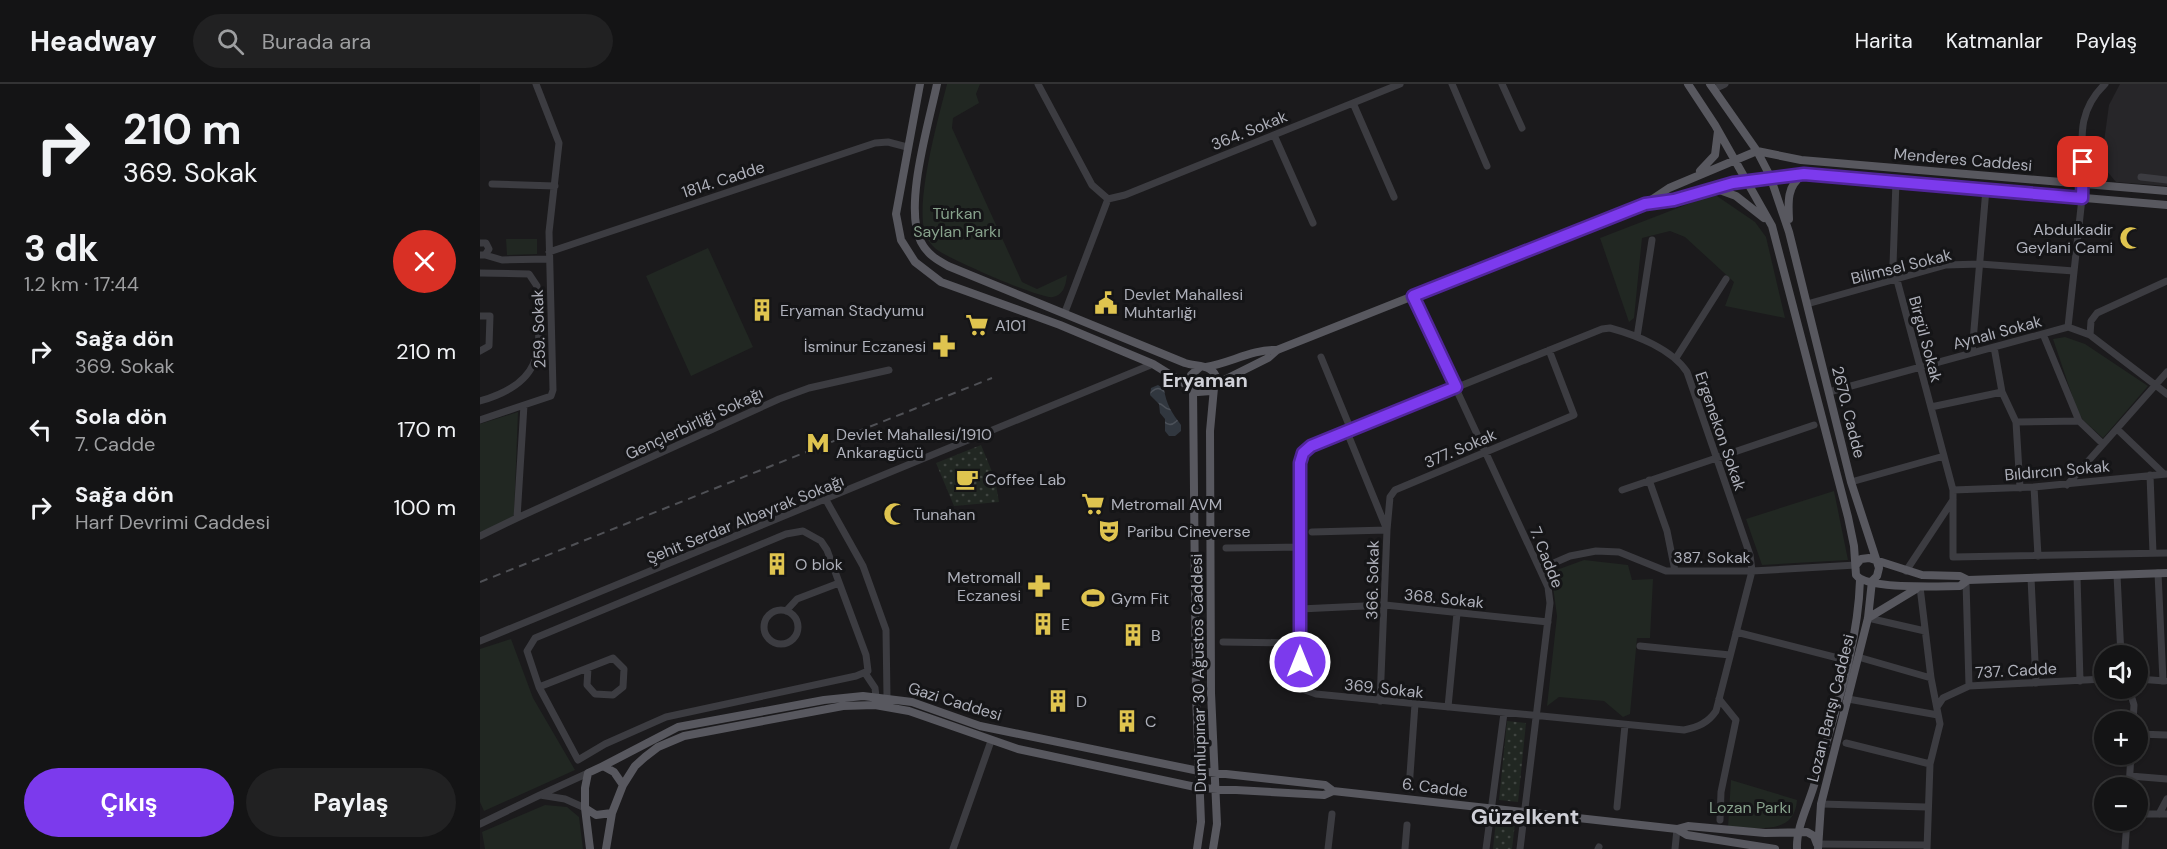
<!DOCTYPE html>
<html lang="tr">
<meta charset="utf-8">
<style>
body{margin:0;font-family:"DM Sans",sans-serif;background:#212122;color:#f1f3f6;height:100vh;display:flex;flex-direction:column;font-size:22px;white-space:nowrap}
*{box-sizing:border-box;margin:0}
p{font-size:20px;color:#9d9ea0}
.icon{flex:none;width:33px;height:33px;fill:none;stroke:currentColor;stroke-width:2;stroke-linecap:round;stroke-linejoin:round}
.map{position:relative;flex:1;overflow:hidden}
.sheet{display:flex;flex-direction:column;background:#141415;width:480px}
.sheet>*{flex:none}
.hud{background:#141415;color:#f1f3f6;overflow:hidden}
.tools{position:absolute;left:1614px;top:561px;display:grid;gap:12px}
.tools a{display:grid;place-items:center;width:54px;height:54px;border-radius:50%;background:#141415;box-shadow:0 2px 4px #0004,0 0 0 2px #333334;font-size:30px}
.pin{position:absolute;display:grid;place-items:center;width:51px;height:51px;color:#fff;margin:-26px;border-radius:12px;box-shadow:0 3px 9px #0006}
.me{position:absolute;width:66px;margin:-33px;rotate:0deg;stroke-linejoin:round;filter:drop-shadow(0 0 4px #0008)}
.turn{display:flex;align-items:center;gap:21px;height:126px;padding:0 24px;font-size:27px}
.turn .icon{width:78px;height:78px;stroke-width:2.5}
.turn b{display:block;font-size:42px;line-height:51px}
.round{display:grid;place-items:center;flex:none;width:63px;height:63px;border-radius:32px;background:#212122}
.headline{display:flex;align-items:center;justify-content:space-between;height:102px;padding:0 24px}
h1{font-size:36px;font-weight:700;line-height:45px}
.cta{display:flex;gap:12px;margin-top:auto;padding:12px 24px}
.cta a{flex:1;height:69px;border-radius:36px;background:#7c3aed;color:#fff;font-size:24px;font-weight:700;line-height:69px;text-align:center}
.cta a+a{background:#212122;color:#f1f3f6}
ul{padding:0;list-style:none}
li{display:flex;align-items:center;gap:18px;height:78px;padding:0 24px}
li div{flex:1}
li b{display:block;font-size:22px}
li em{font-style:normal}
header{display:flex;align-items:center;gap:36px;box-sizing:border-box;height:84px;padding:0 30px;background:#141415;border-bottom:2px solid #333334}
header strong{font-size:28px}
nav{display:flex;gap:33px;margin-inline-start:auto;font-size:21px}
.search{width:420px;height:54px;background:#212122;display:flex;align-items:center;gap:15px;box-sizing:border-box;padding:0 21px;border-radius:33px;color:#9d9ea0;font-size:22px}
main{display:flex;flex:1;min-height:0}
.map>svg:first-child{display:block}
.built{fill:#272629}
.grass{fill:url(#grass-dots)}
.park{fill:#212722}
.water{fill:url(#water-waves)}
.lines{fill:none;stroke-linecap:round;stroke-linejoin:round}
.minor{stroke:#3c3c41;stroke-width:7}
.major{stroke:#58585f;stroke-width:8}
.rail{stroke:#4f5055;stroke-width:2;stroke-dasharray:8 6;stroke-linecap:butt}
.route-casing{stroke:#51269a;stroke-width:15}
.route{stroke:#7c3aed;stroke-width:10}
.labels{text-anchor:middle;stroke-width:6;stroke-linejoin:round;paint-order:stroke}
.street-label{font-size:16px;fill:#aeb0ba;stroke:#151517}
.park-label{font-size:16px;fill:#88a38d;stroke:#151517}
.poi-label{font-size:16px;fill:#aeb0ba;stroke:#151517;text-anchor:start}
.quarter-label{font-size:20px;font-weight:bold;fill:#cfd0d7;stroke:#151517}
.district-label{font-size:22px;font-weight:bold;fill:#cfd0d7;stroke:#151517}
</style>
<header>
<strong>Headway</strong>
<div class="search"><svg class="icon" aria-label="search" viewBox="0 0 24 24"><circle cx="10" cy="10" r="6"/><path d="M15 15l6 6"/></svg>Burada ara</div>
<nav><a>Harita</a><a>Katmanlar</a><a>Paylaş</a></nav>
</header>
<main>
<section class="sheet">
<div class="hud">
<div class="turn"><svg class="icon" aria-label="right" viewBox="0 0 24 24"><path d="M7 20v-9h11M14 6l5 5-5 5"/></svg><div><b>210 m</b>369. Sokak</div></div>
</div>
<div class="headline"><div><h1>3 dk</h1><p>1.2 km · 17:44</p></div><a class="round" style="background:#d93025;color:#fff"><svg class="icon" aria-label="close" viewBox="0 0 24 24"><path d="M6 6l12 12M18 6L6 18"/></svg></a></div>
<ul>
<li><svg class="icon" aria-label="right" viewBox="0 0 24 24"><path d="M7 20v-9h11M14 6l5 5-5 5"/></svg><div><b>Sağa dön</b><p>369. Sokak</p></div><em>210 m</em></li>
<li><svg class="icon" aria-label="left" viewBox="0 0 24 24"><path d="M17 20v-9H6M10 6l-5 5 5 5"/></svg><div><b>Sola dön</b><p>7. Cadde</p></div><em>170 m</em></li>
<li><svg class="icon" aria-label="right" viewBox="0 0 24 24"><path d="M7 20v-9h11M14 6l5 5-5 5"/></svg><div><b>Sağa dön</b><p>Harf Devrimi Caddesi</p></div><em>100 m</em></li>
</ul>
<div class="cta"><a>Çıkış</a><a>Paylaş</a></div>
</section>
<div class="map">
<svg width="1687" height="765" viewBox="0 0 1687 765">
<defs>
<pattern id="grass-dots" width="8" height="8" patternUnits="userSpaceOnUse" patternTransform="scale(1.5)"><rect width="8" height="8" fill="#212722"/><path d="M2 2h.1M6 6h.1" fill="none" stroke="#3f4440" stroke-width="1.8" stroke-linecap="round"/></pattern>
<pattern id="water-waves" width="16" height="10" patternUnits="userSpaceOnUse" patternTransform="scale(1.5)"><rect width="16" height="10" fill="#31373f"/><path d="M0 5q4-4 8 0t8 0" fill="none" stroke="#4c5159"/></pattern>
</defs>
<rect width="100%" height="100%" fill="#1b1a1c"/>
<path class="built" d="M1640 0H1687V102L1636 98 1621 80 1629 21Z"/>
<path class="grass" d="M501 361 515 395 519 418 474 422 456 379Z
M1027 637 1046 639 1038 718 1019 716Z
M1016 736 1035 739 1032 765H1013Z"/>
<path class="park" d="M467 0H500L496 10 499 19 473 34 472 44 542 198 557 205 587 191C586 200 584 211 573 213 562 216 472 176 459 167 455 165 449 158 447 154 432 126 459 32 467 0Z
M1234 110 1275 138 1286 153 1305 234 1245 222 1254 198 1205 153 1190 147 1162 154 1154 234 1149 238 1120 154Z
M26 155H57V170L27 171Z
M228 164 273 263 211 292 166 192Z
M1585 253 1605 260 1668 302 1623 354 1603 336 1597 326 1573 255Z
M38 328 34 431 29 436 0 448V340Z
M1354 407 1368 476 1282 481 1266 435Z
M1104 476 1148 481 1152 496 1173 495 1170 554H1157L1150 630 1143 633 1124 617 1079 613 1067 622 1077 532 1071 488Z
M31 555 53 614 95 686 4 727 0 718V565Z
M1251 696 1317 716C1315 753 1274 743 1248 743Z
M65 721 87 723 99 733 103 765H5L2 748Z"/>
<path class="water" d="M678 301 684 305C686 320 692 329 701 341V347L695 352H689L685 347V335L680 329 679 320 670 311 671 304Z"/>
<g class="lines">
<path class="minor" d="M558 0 612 101 628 115 585 228
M972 0 1007 82
M1022 0 1042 44
M1234 5 1245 0
M873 19 914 113
M794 51 833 139
M1661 93 1687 96
M1416 97 1413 181 1473 406V473L1687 469
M12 100 75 102
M1603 100C1603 60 1594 30 1625 0
M1602 114 1588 243 1610 251 1687 310
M628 115 645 111 920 0
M0 159H6L9 165 5 171H0
M69 168 395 59 408 58 427 63
M5 171 22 176 69 175
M0 189 49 190 57 202C59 261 70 297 0 317
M933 212 1068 503 1070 519 1040 765
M1327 220 1466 181 1500 180 1594 187
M0 232H10L9 262 0 267
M1130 244C1156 251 1192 265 1207 288L1270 471 1272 487 1236 627C1228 639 1218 643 1204 646L836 610 825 606 820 596V379L823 369 831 362 1122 245Z
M1563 250 1599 337
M1610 251 1611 237 1617 229 1687 197
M1157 253 1172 156
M1514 263 1522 308 1536 338 1540 404
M1492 269 1506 105
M841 273 871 346
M1196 274 1246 195
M1349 308 1588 243
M1451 323 1522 308
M0 336 44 321
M1536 338 1599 337 1623 360
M1637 345 1684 390
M867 348 907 446 900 617
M1670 391 1673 469
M1169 396 1187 447 1195 487
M1371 398 1464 372
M1587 401 1687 288
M1554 403 1558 472
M1142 406 1334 341
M1473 406 1554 403 1687 390
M346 416 383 482 406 546 407 613
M37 434 299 315 329 304 409 286
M323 447 341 457 347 466 386 571 388 587 376 592 186 633 125 660 98 676 59 603 47 567 55 554 306 450Z
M832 448 907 446 910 413 915 406 1094 331 1069 266
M0 452 37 434 44 321 71 312 73 306 69 148 79 59 56 0
M746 464 820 463
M1060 485 1090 472 1116 467 1139 468 1186 487H1272L1376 481
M1426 487 1473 416
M1678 489 1683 597
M1637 491 1641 572
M1597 492 1600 597
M1551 494 1556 599
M1486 498 1489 602
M1440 503 1451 594 1460 640 1450 680 1447 765
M820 525 905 521 1068 538
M284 543a17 17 0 1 1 34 0a17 17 0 1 1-34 0Z
M306 527 317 515 359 499
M1388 534 1445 547
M1256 548 1358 574
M0 557 673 280
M743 558 820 559
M1160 562 1250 571
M1378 573 1451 594
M385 589 395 604 396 613
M1658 595 1685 597
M59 603 133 574 144 585 143 603 133 611 115 610 107 601 108 584
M1649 604 1654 621 1653 638
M1239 615 1256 636 1241 708 1240 736
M1368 615 1458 631
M968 623 977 529
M1457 623 1463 614 1489 602 1624 595
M1658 650 1687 651
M1366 659 1450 680
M1650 692 1687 695
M1649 704 1651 670
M929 705 935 620
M1341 720 1446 723
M1137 723 1145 641
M105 724 85 715 60 711 108 689
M1658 730H1687
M1679 730 1687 715
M0 740 60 711
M1337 760 1447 761
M473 765 511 657
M848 765 852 730
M925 765 927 741
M1006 765 1024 629
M1118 765 1119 763
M1195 765 1197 745
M1645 765 1647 736"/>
<path class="major" d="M440 0 416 130 421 156 435 178 461 198 580 241 673 280 718 308 731 307 737 296C734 280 718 283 705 279L468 182C457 176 447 170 441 158 423 123 449 39 457 0
M1208 0 1235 41 1292 142 1368 433 1374 462 1376 491C1387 506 1459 502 1480 502L1488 496 1480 492 1442 491 1389 474 1381 475 1376 481
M1230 0 1277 67 1290 92 1309 148 1371 398 1399 484 1397 492 1392 497
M1277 67 1321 76 1687 107
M1220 87 1235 71 1238 47
M1234 104 1256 112 1284 134
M1168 119 1194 116 1253 99 1325 90 1687 121
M1309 135C1308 118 1307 101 1323 91
M726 283C750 279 773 265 797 266
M736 300 788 274 797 266 1165 120 1189 104 1277 67
M712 303 711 291 720 283
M713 304 716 610 721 738 717 765
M1488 496 1687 489
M1388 534 1436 505
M123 682 198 643 344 616 383 612 432 618 500 642 719 687 845 701 853 707 844 711 720 704 538 665 429 627 395 621 363 622 204 652 178 663 165 673 155 682 143 701
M123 682 134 688 143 701 132 729 116 731 105 724V704L108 689Z
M853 707 1197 745
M105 724 110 765
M126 765 132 729
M733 765 737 740 731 609 730 347 734 304
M1295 765 1207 751 1197 745 1208 742 1285 749 1327 748 1334 752 1337 760
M1317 765C1316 743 1329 720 1335 698 1353 632 1378 565 1380 496
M1338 765 1341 720 1388 534 1392 497"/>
<path class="rail" d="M0 498 512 294"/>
</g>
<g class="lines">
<g class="route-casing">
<path id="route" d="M820 578V379L823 369 831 362 976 303 933 212 1165 120 1194 116 1253 99 1324 90 1602 114 1603 78"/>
</g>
<use href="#route" class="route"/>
</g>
<defs>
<g id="mosque-bare" transform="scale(1.8)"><path d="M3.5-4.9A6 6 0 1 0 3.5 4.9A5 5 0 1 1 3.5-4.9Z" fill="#dfc44f" stroke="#151517" stroke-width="2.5" paint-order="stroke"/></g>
<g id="civic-bare" transform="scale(1.8)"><path d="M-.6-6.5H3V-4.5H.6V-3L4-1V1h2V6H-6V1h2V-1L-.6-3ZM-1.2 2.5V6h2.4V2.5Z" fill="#dfc44f" stroke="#151517" stroke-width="2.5" paint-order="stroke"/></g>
<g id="building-bare" transform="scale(1.8)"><path d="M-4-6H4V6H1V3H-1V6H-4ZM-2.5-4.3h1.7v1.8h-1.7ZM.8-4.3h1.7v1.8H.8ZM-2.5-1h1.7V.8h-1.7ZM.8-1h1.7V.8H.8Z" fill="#dfc44f" stroke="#151517" stroke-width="2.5" paint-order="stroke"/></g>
<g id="supermarket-bare" transform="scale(1.8)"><path d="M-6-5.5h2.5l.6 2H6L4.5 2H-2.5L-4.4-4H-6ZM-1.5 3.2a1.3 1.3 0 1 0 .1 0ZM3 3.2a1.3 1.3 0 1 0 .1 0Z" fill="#dfc44f" stroke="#151517" stroke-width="2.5" paint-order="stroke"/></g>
<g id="pharmacy-bare" transform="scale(1.8)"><path d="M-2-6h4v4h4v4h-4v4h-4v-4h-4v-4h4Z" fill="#dfc44f" stroke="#151517" stroke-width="2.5" paint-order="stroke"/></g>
<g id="metro-bare" transform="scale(1.8)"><path d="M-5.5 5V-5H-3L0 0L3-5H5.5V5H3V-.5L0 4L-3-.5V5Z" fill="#dfc44f" stroke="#151517" stroke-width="2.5" paint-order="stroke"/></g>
<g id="cafe-bare" transform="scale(1.8)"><path d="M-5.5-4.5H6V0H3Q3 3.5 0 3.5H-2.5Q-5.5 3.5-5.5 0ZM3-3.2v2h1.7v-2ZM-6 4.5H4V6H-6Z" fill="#dfc44f" stroke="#151517" stroke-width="2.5" paint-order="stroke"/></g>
<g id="theatre-bare" transform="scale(1.8)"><path d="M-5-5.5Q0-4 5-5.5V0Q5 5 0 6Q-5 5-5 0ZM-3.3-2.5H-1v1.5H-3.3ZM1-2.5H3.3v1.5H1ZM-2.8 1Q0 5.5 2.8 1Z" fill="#dfc44f" stroke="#151517" stroke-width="2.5" paint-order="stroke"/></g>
<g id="stadium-bare" transform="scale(1.8)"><path d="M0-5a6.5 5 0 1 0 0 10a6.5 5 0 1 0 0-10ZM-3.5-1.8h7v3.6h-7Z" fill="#dfc44f" stroke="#151517" stroke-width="2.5" paint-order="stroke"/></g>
</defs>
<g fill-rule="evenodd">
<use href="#mosque-bare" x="1651" y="154"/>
<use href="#civic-bare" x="626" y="219"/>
<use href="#building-bare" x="282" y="226"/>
<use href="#supermarket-bare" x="497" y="241"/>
<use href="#pharmacy-bare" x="464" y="262"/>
<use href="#metro-bare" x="338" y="359"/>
<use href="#cafe-bare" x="487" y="395"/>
<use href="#supermarket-bare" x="613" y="420"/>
<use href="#mosque-bare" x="415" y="430"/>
<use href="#theatre-bare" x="629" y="447"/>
<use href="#building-bare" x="297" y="480"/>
<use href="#pharmacy-bare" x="559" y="502"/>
<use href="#stadium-bare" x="613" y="514"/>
<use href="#building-bare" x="563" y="540"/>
<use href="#building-bare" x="653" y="551"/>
<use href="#building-bare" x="578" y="617"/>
<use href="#building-bare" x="647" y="637"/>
</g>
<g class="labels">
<g class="street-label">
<text transform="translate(769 46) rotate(-22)" y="6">364. Sokak</text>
<text transform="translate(1483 75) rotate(5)" y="6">Menderes Caddesi</text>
<text transform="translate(243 95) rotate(-18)" y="6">1814. Cadde</text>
<text transform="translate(1421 182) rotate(-14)" y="6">Bilimsel Sokak</text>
<text transform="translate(58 245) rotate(-92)" y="6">259. Sokak</text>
<text transform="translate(1517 248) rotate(-15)" y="6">Aynalı Sokak</text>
<text transform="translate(1446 255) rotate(75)" y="6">Birgül Sokak</text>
<text transform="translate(1369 328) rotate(76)" y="6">2670. Cadde</text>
<text transform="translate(214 339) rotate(-25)" y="6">Gençlerbirliği Sokağı</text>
<text transform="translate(1241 347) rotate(71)" y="6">Ergenekon Sokak</text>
<text transform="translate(980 364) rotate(-23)" y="6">377. Sokak</text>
<text transform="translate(1577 386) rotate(-5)" y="6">Bıldırcın Sokak</text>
<text transform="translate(265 435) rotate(-22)" y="6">Şehit Serdar Albayrak Sokağı</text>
<text transform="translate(1067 473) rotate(68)" y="6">7. Cadde</text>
<text x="1232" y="479">387. Sokak</text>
<text transform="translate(892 496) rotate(-89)" y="6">366. Sokak</text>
<text transform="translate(964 514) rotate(6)" y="6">368. Sokak</text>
<text transform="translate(1536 586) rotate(-3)" y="6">737. Cadde</text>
<text transform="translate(718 589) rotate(-91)" y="6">Dumlupınar 30 Ağustos Caddesi</text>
<text transform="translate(904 604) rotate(6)" y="6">369. Sokak</text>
<text transform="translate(475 617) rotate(17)" y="6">Gazi Caddesi</text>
<text transform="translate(1350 624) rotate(-76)" y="6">Lozan Barışı Caddesi</text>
<text transform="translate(955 703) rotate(7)" y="6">6. Cadde</text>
</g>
<g class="park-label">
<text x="477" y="135">Türkan<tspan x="477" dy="18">Saylan Parkı</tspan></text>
<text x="1270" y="729">Lozan Parkı</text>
</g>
<g class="poi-label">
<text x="1633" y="151" text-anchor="end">Abdulkadir<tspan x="1633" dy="18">Geylani Cami</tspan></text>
<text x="644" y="216">Devlet Mahallesi<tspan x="644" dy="18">Muhtarlığı</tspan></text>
<text x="300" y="232">Eryaman Stadyumu</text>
<text x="515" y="247">A101</text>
<text x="446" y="268" text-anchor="end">İsminur Eczanesi</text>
<text x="356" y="356">Devlet Mahallesi/1910<tspan x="356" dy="18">Ankaragücü</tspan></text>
<text x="505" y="401">Coffee Lab</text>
<text x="631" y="426">Metromall AVM</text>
<text x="433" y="436">Tunahan</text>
<text x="647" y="453">Paribu Cineverse</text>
<text x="315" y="486">O blok</text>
<text x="541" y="499" text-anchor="end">Metromall<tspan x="541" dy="18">Eczanesi</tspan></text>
<text x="631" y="520">Gym Fit</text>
<text x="581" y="546">E</text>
<text x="671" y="557">B</text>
<text x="596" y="623">D</text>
<text x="665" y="643">C</text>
</g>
<g class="quarter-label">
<text x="725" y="303">Eryaman</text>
</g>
<g class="district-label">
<text x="1045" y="740">Güzelkent</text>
</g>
</g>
</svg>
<div class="tools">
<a><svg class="icon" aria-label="sound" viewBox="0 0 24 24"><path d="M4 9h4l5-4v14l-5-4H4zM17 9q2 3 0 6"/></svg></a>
<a>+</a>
<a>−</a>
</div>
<div class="pin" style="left:1603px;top:78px;background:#d93025"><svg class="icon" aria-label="arrive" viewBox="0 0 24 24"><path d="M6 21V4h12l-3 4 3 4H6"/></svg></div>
<svg class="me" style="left:820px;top:578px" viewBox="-20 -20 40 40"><circle r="17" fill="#7c3aed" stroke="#fff" stroke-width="3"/><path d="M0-11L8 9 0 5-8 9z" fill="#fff"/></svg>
</div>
</main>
